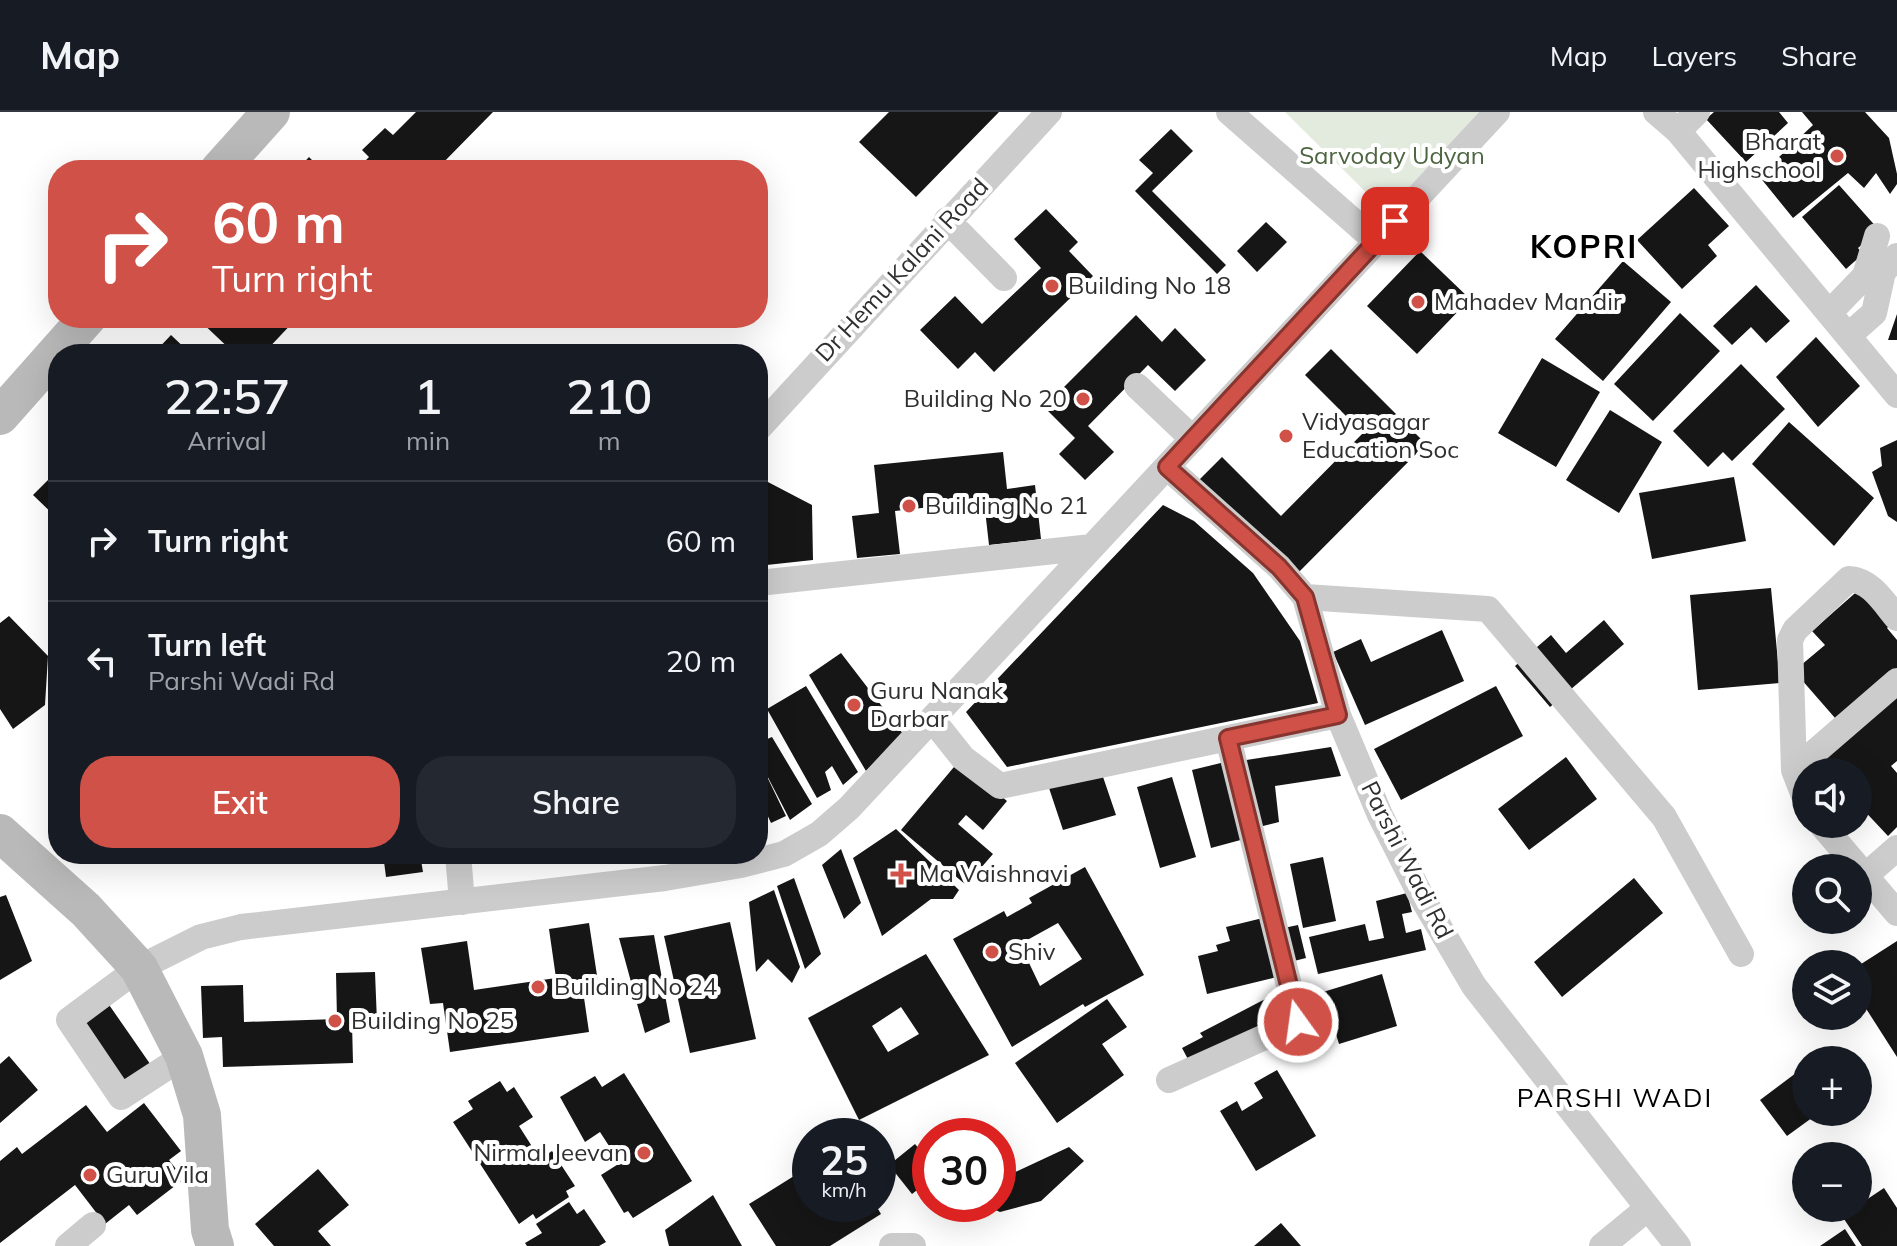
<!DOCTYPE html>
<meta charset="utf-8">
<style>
body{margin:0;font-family:Mulish,sans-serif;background:#242831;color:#f1f3f6;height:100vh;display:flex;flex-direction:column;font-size:30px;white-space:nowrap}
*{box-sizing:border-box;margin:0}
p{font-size:26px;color:#9ea1a6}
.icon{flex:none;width:44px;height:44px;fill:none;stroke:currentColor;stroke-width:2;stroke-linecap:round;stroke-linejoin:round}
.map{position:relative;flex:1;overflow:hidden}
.drawer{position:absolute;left:48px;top:232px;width:720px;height:520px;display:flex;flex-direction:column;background:#171b24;border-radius:32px;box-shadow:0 8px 32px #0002}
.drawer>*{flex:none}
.top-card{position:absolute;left:48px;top:48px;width:720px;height:168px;border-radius:32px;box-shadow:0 8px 32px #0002;background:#cf5147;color:#fff;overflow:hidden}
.tools{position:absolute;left:1792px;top:646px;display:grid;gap:16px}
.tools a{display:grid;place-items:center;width:80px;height:80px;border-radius:50%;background:#171b24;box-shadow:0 8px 32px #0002;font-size:40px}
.speed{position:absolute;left:792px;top:1006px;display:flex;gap:16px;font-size:40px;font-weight:700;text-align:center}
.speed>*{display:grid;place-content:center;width:104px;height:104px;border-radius:50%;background:#171b24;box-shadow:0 8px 32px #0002;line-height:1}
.speed small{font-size:20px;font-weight:400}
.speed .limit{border:12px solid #d22;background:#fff;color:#111}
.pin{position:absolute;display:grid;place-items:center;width:68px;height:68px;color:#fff;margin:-34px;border-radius:16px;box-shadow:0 4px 12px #0006}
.me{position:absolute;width:88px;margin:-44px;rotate:346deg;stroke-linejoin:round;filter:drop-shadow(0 0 6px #0008)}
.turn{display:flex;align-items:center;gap:28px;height:168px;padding:0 32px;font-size:36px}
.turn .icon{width:104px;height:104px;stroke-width:2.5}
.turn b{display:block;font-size:56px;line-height:68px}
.eta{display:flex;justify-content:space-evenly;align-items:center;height:136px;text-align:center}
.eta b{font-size:48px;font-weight:600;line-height:56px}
.button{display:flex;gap:16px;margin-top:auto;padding:16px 32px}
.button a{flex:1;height:92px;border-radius:32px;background:#cf5147;color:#fff;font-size:32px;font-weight:600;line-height:92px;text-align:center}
.button a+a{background:#242831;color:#f1f3f6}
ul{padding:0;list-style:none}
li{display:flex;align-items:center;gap:24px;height:120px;padding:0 32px;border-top:2px solid #363941}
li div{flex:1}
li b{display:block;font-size:30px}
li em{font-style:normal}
header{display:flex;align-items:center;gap:48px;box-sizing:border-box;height:112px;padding:0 40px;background:#171b24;border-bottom:2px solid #363941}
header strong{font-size:38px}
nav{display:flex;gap:44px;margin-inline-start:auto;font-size:28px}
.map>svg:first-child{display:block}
.green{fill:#e3eade}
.building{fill:#161616;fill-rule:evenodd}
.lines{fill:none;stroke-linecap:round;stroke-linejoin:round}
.street{stroke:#ccc;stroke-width:26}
.secondary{stroke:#b9b9b9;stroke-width:38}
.route-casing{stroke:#87352e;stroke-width:20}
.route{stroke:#cf5147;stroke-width:14}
.poi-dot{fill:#cf5147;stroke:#fff;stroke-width:3}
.labels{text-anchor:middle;stroke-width:8;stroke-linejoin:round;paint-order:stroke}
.poi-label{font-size:24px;fill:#2f2f2f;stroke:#fff;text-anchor:start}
.park-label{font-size:24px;fill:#4d6541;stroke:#fff}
.street-label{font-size:24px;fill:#2f2f2f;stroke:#fff}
.neighbourhood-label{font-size:26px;letter-spacing:2px;fill:#000;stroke:#fff}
.district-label{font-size:32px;font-weight:bold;letter-spacing:2px;fill:#000;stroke:#fff}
</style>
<header>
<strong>Map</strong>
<nav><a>Map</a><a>Layers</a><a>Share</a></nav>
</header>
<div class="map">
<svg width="1897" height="1134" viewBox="0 0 1897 1134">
<rect width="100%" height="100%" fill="#fff"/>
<path class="green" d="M1285 0H1487L1395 109Z"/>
<path class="building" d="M416 0H493L436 58H356L369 45 362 38 385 16 393 23Z
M889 0H999L916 85 859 30Z
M1714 0H1779L1788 11 1746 50 1706 7Z
M1802 0H1865L1889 26 1897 62V72L1890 82 1876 61 1864 76 1848 61 1793 106 1759 64 1813 13Z
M1171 17 1193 39 1152 79 1226 153 1217 162 1135 79 1153 61 1139 48Z
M309 45 322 58H297Z
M1839 73 1879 118 1858 136 1863 142 1846 157 1802 105Z
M1694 76 1729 114 1708 133 1717 144 1682 177 1637 128Z
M1046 97 1078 130 1069 139 1093 164 994 260 975 240 958 257 920 218 955 184 982 212 1041 156 1014 127Z
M1266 110 1287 130 1257 160 1237 139Z
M1420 139 1470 187 1417 242 1367 194Z
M1623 149 1671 190 1603 269 1555 227Z
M1756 173 1790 209 1766 231 1751 215 1732 233 1713 214Z
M1680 201 1720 239 1653 309 1614 272Z
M1897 202V228H1888Z
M1136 203 1162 230 1175 216 1206 248 1175 279 1148 253 1088 314 1114 340 1085 368 1059 342 1075 326 1044 295Z
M197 206H297L263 242H235Z
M171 223 191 242H153Z
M1816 225 1860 274 1818 315 1776 265Z
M1331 237 1426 332 1293 466 1197 370 1222 345 1281 404 1363 321 1305 263Z
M1542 246 1600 280 1556 355 1498 321Z
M1741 252 1785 297 1732 349 1723 340 1708 355 1673 319Z
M1610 298 1662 330 1619 401 1566 368Z
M1789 310 1874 386 1834 434 1752 352Z
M1897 328V410L1888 404 1872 360 1882 354 1880 336Z
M1003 340 1007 377 1035 373 1041 427 989 433 984 389 895 399 900 442 857 446 852 404 879 401 874 353Z
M58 358V407L33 383Z
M1734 365 1746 429 1652 447 1639 381Z
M766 369 812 393 813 448 758 454V377Z
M1163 393 1194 409 1253 461 1300 529 1318 591 1007 655 966 600Z
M1862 475 1893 510 1887 516 1897 528V558L1835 606 1794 559 1825 533 1812 519Z
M1771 476 1780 571 1698 578 1690 483Z
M9 504 48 544 45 593 13 617 0 597V511Z
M1604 508 1624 532 1550 595 1515 554 1551 523 1566 541Z
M1442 518 1464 569 1365 613 1333 540 1361 527 1371 550Z
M841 541 904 623 866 659 809 563Z
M806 574 858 660 843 673 832 654 825 660 831 678 817 686 767 597Z
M1496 574 1523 624 1401 688 1374 637Z
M1897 582V649L1891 654 1897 661V715L1888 724 1858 692V660H1804Z
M772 625 812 692 790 708 759 648 786 704 771 711 758 683V631Z
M1331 635 1341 664 1275 674 1279 710 1255 716 1240 649Z
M1566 645 1597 687 1529 738 1498 697Z
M959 649 1007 689 983 718 966 703 958 712 993 742 966 773 901 718Z
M1229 649 1248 726 1211 736 1192 658Z
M1101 659 1116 703 1063 718 1047 670Z
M1172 665 1196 745 1160 756 1137 675Z
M896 717 959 778 953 787H931L882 824 853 746Z
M841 737 861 791 844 807 822 753Z
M383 742H420L423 760 386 765Z
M1323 745 1336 809 1303 816 1290 752Z
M1085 755 1144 863 1085 895 1083 892 1012 935 953 827 1004 799 1007 805 1032 791 1029 786ZM1058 811 1082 847 1040 874 1020 832Z
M794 766 821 842 805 857 777 774Z
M1634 766 1663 801 1562 885 1534 850Z
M774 778 800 855 792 871 768 847 756 860 749 790Z
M1407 781 1412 800 1402 802 1406 821 1421 817 1426 838 1318 862 1309 825 1365 812 1369 829 1384 826 1376 789Z
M6 783 32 849 0 868V785Z
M1271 804 1274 818 1298 813 1306 846 1282 852 1285 863 1207 882 1198 844 1218 839 1216 833 1230 829 1226 815Z
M730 810 756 927 690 941 664 824Z
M589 811 598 870 582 872 589 920 450 940 443 891 430 892 421 836 467 829 474 878 556 866 549 817Z
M654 823 670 910 645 921 619 826Z
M1897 829V945L1858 884V854Z
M926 842 989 943 859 1008 808 906ZM901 895 919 922 888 940 872 914Z
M375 860 377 910 352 911 353 951 223 955 222 925 203 926 201 874 243 873 244 910 337 907 336 861Z
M1382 862 1397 914 1339 932 1323 880Z
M1299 877 1311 899 1198 966 1182 936 1203 925 1200 921 1271 884 1274 889Z
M105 887 155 959 120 982 71 909Z
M1107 887 1127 915 1102 932 1124 963 1057 1011 1015 951Z
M9 944 38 978 0 1011V952Z
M1277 958 1316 1024 1256 1059 1220 999 1237 989 1242 999 1263 986 1254 971Z
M624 961 692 1069 633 1106 628 1099 624 1101 601 1063 620 1051 600 1020 585 1030 560 985 595 964 602 975Z
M1796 961 1806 976V1000H1820L1787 1024 1760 988Z
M500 969 507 980 514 975 533 1005 519 1014 540 1047 552 1039 575 1074 566 1079 569 1085 536 1107 533 1102 519 1112 453 1010 473 997 468 989Z
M144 991 181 1039 169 1048 184 1067 137 1103 129 1093 105 1112 75 1073 0 1131V1049L17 1035 22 1042 86 993 107 1020Z
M915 1032 930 1050V1068L912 1082 889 1053Z
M1069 1035 1084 1049 1041 1089 1000 1100 982 1092H998V1068Z
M810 1054V1092H875L881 1102 830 1134H776L749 1092Z
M318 1057 349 1093 318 1119 331 1134H274L255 1112Z
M1884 1076 1897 1096V1134H1862L1842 1104Z
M713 1083 742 1134H669L665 1118Z
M569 1090 577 1102 584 1097 606 1130 599 1134H527L525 1131 542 1121 536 1112Z
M1281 1111 1301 1134H1254Z
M1845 1117 1856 1134H1820Z"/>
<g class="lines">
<path class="street" d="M1229 0 1376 129
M1656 0 1678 19 1897 283
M1678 19 1697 0
M947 108 1004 166
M1829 201 1865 164 1877 124
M1848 224 1874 201 1883 160 1897 144
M1137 274 1193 327
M758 317 1049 0
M1167 355 1279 455 1305 485 1338 603 1380 703 1421 784 1474 874 1678 1134
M758 471 1092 435
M1305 485 1488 497 1664 705 1741 842
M932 607 963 646 1000 674 1338 603
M1794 658 1897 569
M1806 689 1794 658 1790 528 1795 518 1849 467C1871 468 1884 491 1897 506
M1821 712 1897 801
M458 742 462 790
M1865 764 1897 736
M184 944 121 985 69 908 139 856 201 825 241 815 665 766 741 753 784 742 819 722 849 696 1497 0
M1169 968 1298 910 1228 626
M68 1134 93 1113
M892 1134H913
M1602 1134 1648 1096"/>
<path class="secondary" d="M219 58 271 0
M0 304 87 206
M0 721 86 798 139 856 184 944 202 1003 210 1118 215 1134"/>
</g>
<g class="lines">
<g class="route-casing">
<path id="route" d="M1298 910 1228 626 1338 603 1305 485 1279 455 1167 355 1395 109"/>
</g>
<use href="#route" class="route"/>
</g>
<g class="poi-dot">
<circle cx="1837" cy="44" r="8"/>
<circle cx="1052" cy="174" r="8"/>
<circle cx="1418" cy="190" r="8"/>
<circle cx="1083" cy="287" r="8"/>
<circle cx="1286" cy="324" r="8"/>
<circle cx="909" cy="394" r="8"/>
<circle cx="854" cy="593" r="8"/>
<path d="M897 750h8v8h8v8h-8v8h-8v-8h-8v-8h8z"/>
<circle cx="992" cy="840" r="8"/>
<circle cx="538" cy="875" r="8"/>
<circle cx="335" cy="909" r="8"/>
<circle cx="644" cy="1041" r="8"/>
<circle cx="90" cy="1063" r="8"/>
</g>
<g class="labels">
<g class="poi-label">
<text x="1821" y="38" text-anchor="end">Bharat<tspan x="1821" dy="28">Highschool</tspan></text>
<text x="1068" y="182">Building No 18</text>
<text x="1434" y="198">Mahadev Mandir</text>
<text x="1067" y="295" text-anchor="end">Building No 20</text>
<text x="1302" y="318">Vidyasagar<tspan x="1302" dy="28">Education Soc</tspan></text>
<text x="925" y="402">Building No 21</text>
<text x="870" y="587">Guru Nanak<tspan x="870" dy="28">Darbar</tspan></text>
<text x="919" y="770">Ma Vaishnavi</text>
<text x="1008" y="848">Shiv</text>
<text x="554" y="883">Building No 24</text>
<text x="351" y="917">Building No 25</text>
<text x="628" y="1049" text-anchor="end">Nirmal Jeevan</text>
<text x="106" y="1071">Guru Vila</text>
</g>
<g class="park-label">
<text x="1392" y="52">Sarvoday Udyan</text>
</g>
<g class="street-label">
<text transform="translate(902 158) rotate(-47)" y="8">Dr Hemu Kalani Road</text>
<text transform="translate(1407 748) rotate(63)" y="8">Parshi Wadi Rd</text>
</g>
<g class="neighbourhood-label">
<text x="1615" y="995">PARSHI WADI</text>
</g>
<g class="district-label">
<text x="1584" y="146">KOPRI</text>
</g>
</g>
</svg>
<div class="tools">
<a><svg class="icon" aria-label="sound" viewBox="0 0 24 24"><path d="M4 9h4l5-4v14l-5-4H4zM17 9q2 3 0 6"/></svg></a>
<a><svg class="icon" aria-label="search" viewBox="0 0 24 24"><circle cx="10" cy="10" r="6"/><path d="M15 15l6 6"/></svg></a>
<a><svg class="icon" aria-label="layers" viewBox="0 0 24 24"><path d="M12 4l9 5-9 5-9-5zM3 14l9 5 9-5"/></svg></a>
<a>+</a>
<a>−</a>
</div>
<div class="speed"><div>25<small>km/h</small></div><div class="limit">30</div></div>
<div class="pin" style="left:1395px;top:109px;background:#d93025"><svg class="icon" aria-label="arrive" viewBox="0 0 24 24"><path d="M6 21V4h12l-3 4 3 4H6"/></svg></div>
<svg class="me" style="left:1298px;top:910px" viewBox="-20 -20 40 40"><circle r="17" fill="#cf5147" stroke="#fff" stroke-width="3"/><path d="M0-11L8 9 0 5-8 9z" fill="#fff"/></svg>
<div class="top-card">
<div class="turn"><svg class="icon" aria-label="right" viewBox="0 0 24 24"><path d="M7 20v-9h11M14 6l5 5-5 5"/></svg><div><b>60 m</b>Turn right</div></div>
</div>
<section class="drawer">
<div class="eta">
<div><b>22:57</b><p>Arrival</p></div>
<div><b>1</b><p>min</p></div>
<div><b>210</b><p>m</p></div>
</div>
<ul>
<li><svg class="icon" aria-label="right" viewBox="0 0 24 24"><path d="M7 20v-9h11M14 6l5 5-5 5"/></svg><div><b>Turn right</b></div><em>60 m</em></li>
<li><svg class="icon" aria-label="left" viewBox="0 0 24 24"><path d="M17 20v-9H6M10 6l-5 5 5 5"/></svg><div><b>Turn left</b><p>Parshi Wadi Rd</p></div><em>20 m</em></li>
</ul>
<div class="button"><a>Exit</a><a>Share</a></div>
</section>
</div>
